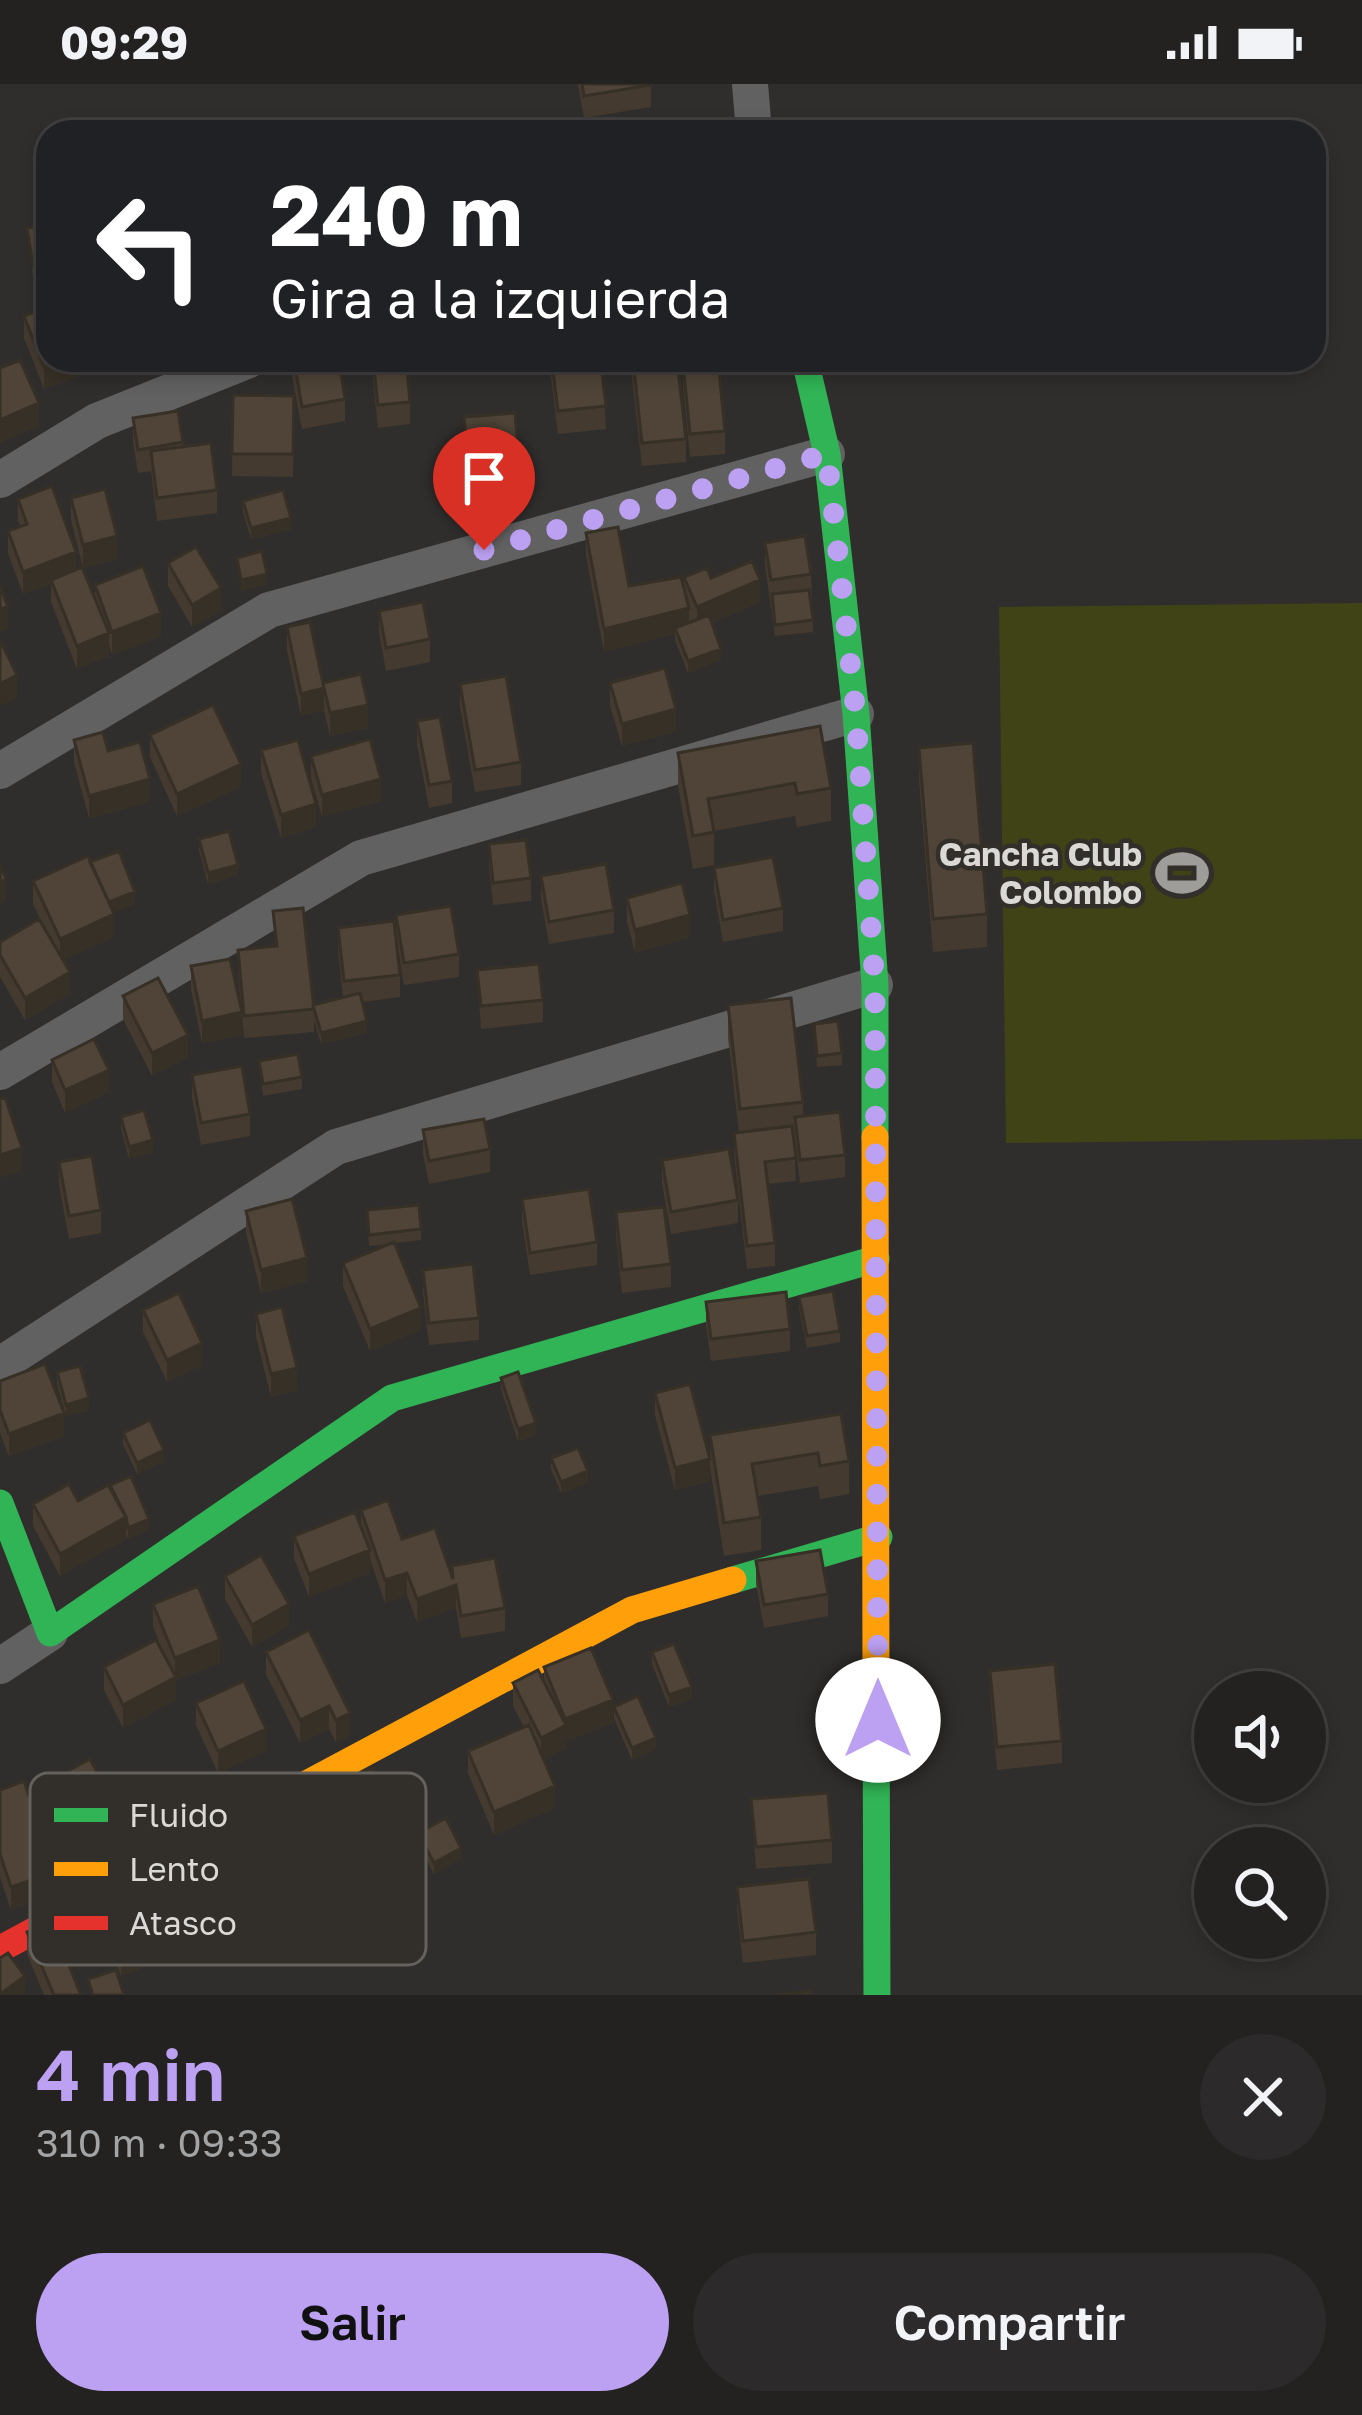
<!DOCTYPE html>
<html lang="es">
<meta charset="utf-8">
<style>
body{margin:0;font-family:"Golos Text",sans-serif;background:#2c2a2a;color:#f1f3f6;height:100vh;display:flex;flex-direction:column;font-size:45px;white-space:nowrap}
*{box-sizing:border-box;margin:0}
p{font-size:39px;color:#a3a4a5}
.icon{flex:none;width:66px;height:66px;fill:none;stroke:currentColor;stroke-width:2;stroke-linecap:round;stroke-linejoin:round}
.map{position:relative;height:1911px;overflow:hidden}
.drawer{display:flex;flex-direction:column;background:#242221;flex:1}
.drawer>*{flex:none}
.banner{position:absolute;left:36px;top:36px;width:1290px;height:252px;border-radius:36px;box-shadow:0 6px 18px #0003,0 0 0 3px #413f3f;background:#202124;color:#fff;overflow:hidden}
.tools{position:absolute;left:1194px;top:1587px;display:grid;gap:24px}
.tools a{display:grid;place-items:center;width:132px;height:132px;border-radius:50%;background:#242221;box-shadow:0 6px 18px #0003,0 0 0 3px #413f3f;font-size:60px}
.pin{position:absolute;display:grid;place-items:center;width:102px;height:102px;color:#fff;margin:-123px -51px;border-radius:50% 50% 50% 0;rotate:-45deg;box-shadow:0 0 12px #0007}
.pin .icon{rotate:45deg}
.me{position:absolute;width:132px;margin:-66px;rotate:0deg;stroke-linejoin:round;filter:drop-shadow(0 0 9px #0008)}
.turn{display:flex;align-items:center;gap:42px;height:252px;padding:0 36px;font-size:54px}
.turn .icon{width:156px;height:156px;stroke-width:2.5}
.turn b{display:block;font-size:84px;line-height:102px}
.round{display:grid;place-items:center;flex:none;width:126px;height:126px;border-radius:63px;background:#2c2a2a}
.overview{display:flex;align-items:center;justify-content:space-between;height:204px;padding:0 36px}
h1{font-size:72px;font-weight:600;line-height:90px;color:#bca0f2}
.action{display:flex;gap:24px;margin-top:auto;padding:24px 36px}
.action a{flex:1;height:138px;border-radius:72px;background:#bca0f2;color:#111;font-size:48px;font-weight:600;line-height:138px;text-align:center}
.action a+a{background:#2c2a2a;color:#f1f3f6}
.status{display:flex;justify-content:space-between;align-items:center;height:84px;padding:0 60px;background:#242221;direction:ltr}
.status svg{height:33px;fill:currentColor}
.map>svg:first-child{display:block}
.green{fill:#404316}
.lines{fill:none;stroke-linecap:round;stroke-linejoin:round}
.street{stroke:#626161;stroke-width:36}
.fast{stroke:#30b455;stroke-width:27}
.slow{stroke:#ff9f0a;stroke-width:27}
.jam{stroke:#e5322d;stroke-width:27}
.wall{fill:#443a2f}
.shaded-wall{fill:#373026}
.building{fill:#4f4437;stroke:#373026;stroke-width:3}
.route{stroke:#bca0f2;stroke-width:21;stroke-dasharray:0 37.8}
.labels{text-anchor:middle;stroke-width:9;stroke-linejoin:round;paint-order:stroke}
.poi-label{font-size:33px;font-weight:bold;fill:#dbd9d6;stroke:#322f2a;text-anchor:end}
.key{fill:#322f2a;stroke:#65625e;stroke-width:3}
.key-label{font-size:33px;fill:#dbd9d6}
</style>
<div class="status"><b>09:29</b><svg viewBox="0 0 49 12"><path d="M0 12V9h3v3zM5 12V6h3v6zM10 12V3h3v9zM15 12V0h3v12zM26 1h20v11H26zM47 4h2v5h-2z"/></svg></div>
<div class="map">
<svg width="1362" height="1911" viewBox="0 0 1362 1911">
<rect width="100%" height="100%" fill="#302e2c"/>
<path class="green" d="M1362 519V1055L1006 1059 999 523Z"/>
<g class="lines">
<path class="street" d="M750 0 754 48
M0 396 97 337 249 276
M0 687 269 526 827 370
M0 988 361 774 856 630
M0 1281 336 1063 875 901
M0 1582 50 1549"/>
<path class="fast" d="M805 276 827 370 856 630 875 901V1053
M0 1419 50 1549 392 1314 876 1175
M733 1496 879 1453
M876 1608 877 1911"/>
<path class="slow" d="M875 1053 876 1608
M303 1702 632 1526 733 1496"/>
<path class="jam" d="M0 1865 303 1702"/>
</g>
<path class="wall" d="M578 0H651V23L584 34Z
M48 141V191L33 193 27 144Z
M24 232 84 276V290L44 305 24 254Z
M292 276H339L345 315V337L302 345 292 292Z
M371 276H406L410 318V340L378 344Z
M549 276H602L606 345 558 350Z
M632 276 686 355V378L642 382 632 293Z
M683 280 725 347V370L690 373 683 303Z
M233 311 294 312 293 393 232 392Z
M178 327 183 362 217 406V429L157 437 151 387 138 389 133 357V334Z
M464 333 520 384V407L469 412 464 356Z
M71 414 117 475 83 484 71 436Z
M18 415 76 486 95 515V501L161 552 112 571 109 561V572L77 585 51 518V500L23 510 8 469V447L20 442 18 437Z
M243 417 291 445 251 455 243 428Z
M586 449 629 502 684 506V493L711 494 760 518 712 539 721 576 688 589 675 556V550L604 568 586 472Z
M765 459 811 490 813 548 775 552 765 481Z
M168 479 221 527 192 543 168 502Z
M379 527 430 555V578L386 587 379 549Z
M287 543 323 599 368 644 330 652 324 626 301 632 287 566Z
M610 599 676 648 622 662 610 622Z
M460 600 521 678V701L475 708 460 622Z
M417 637 452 697V719L429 724 417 660Z
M150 651 241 703 177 732 150 673Z
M74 656 108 667 150 718 89 734 74 678Z
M919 664 987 830V863L933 868 919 697Z
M261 666 316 743 281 754 261 689Z
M678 669 831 704V737L797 743 795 732 714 747V781L693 785 678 702Z
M311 672 381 717 322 733 311 694Z
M199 755 238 792 208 800 199 766Z
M489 760 531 794V817L493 821 489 783Z
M90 778 135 820 113 828 114 853 63 876 70 910 25 936 0 893V858L44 843 33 820V797Z
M714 784 783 824V847L723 858 714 806Z
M541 792 614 826V849L549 860 541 815Z
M627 814 690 853 635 869 627 837Z
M273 827 314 921 343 914 338 866V844L400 891V913L363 918 367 949 321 960 314 936V948L244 954 238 889V866L275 862Z
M396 831 459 870V893L404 901 396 853Z
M191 882 242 951 202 959 191 905Z
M477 886 543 916V938L481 945Z
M123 912 188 973 152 992 123 935Z
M728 921 803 1018V1032L845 1071V1093L800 1099 794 1052 796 1097 767 1100 775 1159V1182L747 1185 734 1071V1049L739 1048 728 954Z
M814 940 842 969V981L817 983Z
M52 976 109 1008 65 1029 52 998Z
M259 977 302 993V1005L263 1012Z
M192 991 250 1030V1052L201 1061 192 1014Z
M121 1033 153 1068 129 1075 121 1044Z
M423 1046 490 1065V1088L429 1100 423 1069Z
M662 1076 738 1116V1139L671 1150 662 1099Z
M59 1078 101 1126V1149L69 1155 59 1101Z
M522 1115 597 1158V1181L530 1191 522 1138Z
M367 1126 421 1145V1156L394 1159 421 1246 370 1267 343 1202V1179L390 1160 369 1162Z
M246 1127 307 1197 261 1209 246 1149Z
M616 1128 671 1180V1203L622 1209 616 1151Z
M423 1186 479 1234V1256L429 1261 423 1209Z
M799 1213 840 1247V1258L807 1264 799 1225Z
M706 1218 790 1245V1267L711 1277 706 1241Z
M143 1226 202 1281 167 1298 143 1248Z
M256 1230 297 1306 271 1313 256 1252Z
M57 1288 89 1326 66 1332 57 1300Z
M501 1294 536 1351 518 1357 501 1305Z
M0 1297 64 1352 9 1372 0 1349Z
M655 1309 710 1375V1351L841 1330 849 1377V1410L820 1415 818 1402 758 1412 761 1433V1466L724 1472 710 1384V1397L675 1406 655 1331Z
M123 1349 164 1378 137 1390 123 1360Z
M551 1374 588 1399 561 1409 551 1385Z
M33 1420 149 1446 128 1455 126 1451V1455L60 1492 33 1442Z
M361 1426 452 1492 505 1524V1547L461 1554 456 1524 417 1538 407 1511 385 1519 370 1475V1489L309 1513 294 1474V1452L361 1443Z
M756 1477 828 1510V1532L764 1544 756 1500Z
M225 1492 289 1542 252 1563 225 1515Z
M153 1520 220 1579 176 1596V1616L123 1644 104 1606V1583L164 1571 153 1543Z
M309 1546 350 1652 336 1658 329 1645 300 1659 266 1590V1568Z
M652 1568 692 1614 669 1623 652 1580Z
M544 1583 613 1639 566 1657V1664L544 1675 555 1724 494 1751 468 1689V1667L524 1643 513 1622V1599L544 1598Z
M990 1587 1062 1657V1679L997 1686 990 1609Z
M196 1619 266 1667 218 1689 196 1641Z
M614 1623 656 1665 632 1676 614 1634Z
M350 1694 395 1748 372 1758 350 1706Z
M53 1695 103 1710 66 1730 53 1706Z
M305 1705 356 1766 326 1779 305 1727Z
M0 1706 55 1811 11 1826 0 1793Z
M751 1715 832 1756V1779L756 1785Z
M418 1749 461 1775 434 1790 418 1760Z
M278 1790 306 1818 290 1826 278 1802Z
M183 1794 249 1830 202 1854 183 1816Z
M737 1803 816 1848V1871L743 1879 737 1826Z
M108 1845 145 1883 121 1892 108 1856Z
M27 1848 83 1870 67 1876 81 1911H44L27 1870Z"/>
<path class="shaded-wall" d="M62 276H84V290L44 305V283Z
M39 319V342L0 359V336Z
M291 434V445L251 455V444Z
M117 452V475L83 484V461Z
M76 468V491L51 496V500L23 510V488Z
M267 490V501L241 507V496Z
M760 496V518L697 545V523Z
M221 504V527L192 543V521Z
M8 523V545L0 548V525Z
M689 524V547L675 544V550L604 568V545Z
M161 529V552L112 571V548Z
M109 549V572L77 585V562Z
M721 565V576L688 589V577Z
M17 591V614L0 622V600Z
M324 604V627L301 632V610Z
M368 621V644L330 652V629Z
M676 625V648L622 662V640Z
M241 680V703L177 732V710Z
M150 695V718L89 734V712Z
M381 695V717L322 733V711Z
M316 720V743L281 754V731Z
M238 781V792L208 800V789Z
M6 795V817L0 820V798Z
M135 808V820L106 831V819Z
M114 830V853L60 878V855Z
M690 831V853L635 869V846Z
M70 888V910L25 936V914Z
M242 928V951L202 959V937Z
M367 937V949L321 960V949Z
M188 951V973L152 992V969Z
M109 986V1008L65 1029V1006Z
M153 1056V1068L129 1075V1063Z
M22 1064V1087L0 1094V1071Z
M307 1174V1197L261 1209V1186Z
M421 1224V1246L370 1267V1245Z
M202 1259V1281L167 1298V1276Z
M297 1284V1306L271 1313V1290Z
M89 1314V1326L66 1332V1321Z
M64 1329V1352L9 1372V1350Z
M536 1339V1351L518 1357V1345Z
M164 1366V1378L137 1390V1379Z
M710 1375V1397L675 1406V1384Z
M588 1387V1399L561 1409V1398Z
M126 1433V1455L60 1492V1470Z
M149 1435V1446L128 1455V1444Z
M370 1466V1489L309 1513V1490Z
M407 1489V1511L385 1519V1496Z
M456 1501V1524L417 1538V1515Z
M289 1520V1542L252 1563V1541Z
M220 1556V1579L176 1596V1616L123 1644V1621L175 1594V1574Z
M692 1603V1614L669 1623V1611Z
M613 1616V1639L566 1657V1664L541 1677V1654L565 1641V1635Z
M329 1622V1645L300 1659V1636Z
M350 1629V1652L336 1658V1636Z
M266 1645V1667L218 1689V1667Z
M656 1654V1665L632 1676V1664Z
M103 1699V1710L66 1730V1719Z
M555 1702V1724L494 1751V1728Z
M395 1737V1748L372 1758V1746Z
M356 1744V1766L326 1779V1756Z
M461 1764V1775L434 1790V1779Z
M55 1788V1811L11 1826V1803Z
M306 1806V1818L290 1826V1814Z
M249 1808V1830L202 1854V1832Z
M83 1847V1870L59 1880V1857Z
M145 1871V1883L121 1892V1881Z
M25 1892V1911H0Z"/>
<path class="building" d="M582 0H651V1L584 12Z
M48 141V180L33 182 27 144Z
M48 223V276H62L44 283 24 232Z
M20 276 39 319 0 336V284Z
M294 276H339L345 315 302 323Z
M373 276H406L410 318 378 321Z
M552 276H602L603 277 553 283Z
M633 276H677L686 355 642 359Z
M718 277 725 347 690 350 683 280Z
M601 281 606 322 558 327 553 287Z
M233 311 294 312 293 370H232Z
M178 327 183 358 138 366 133 334Z
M515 329 520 384 469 389 464 333Z
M211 359 217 406 157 414 151 367Z
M52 402 76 468 23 488 8 447 27 440 18 415Z
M105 405 117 452 83 461 71 414Z
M283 406 291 434 251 444 243 417Z
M618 443 629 502 681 493 689 524 604 545 586 449Z
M805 452 811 490 771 496 765 459Z
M196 463 221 504 192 521 168 479Z
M262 467 267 490 241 496 237 474Z
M752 477 760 496 697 523 684 493 707 484 711 494Z
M143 482 161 529 112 548 95 501Z
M82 483 109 549 77 562 51 496Z
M0 501 8 523 0 525Z
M809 506 813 536 775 541 772 510Z
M423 518 430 555 386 564 379 527Z
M709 531 721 565 688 577 675 544Z
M310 538 324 604 301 610 287 543Z
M0 556 17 591 0 600Z
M665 584 676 625 622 640 610 599Z
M361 590 368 621 330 629 323 599Z
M506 592 521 678 475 686 460 600Z
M213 621 241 680 177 710 150 651Z
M440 633 452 697 429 701 417 637Z
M820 642 831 704 797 710 795 699 708 715 714 748 693 752 678 669Z
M103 648 108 667 140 658 150 695 89 712 74 656Z
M370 655 381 695 322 711 311 672Z
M298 656 316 720 281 731 261 666Z
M973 659 987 830 933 835 919 664Z
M229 747 238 781 208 789 199 755Z
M526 756 531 794 493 799 489 760Z
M119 767 135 808 109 818 90 778Z
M88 772 114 830 60 855 33 797Z
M773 773 783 824 723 836 714 784Z
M606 780 614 826 549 838 541 792Z
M0 781 6 795 0 798Z
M682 799 690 831 635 846 627 814Z
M451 822 459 870 404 879 396 831Z
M303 824 314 925 244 932 238 866 277 862 273 827Z
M39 835 70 888 25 914 0 871V858Z
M394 837 400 891 344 897 338 844Z
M230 875 242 928 202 937 191 882Z
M539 880 543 916 481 922 477 886Z
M158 894 188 951 152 969 123 912Z
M360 909 367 937 321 949 313 921Z
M791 914 803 1018 740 1025 728 921Z
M838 937 842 969 817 972 814 940Z
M94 955 109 986 65 1006 52 976Z
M298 970 302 993 263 1000 259 977Z
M242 982 250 1030 201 1039 192 991Z
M5 1013 22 1064 0 1071V1015Z
M144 1026 153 1056 129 1063 121 1033Z
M840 1028 845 1071 800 1076 795 1033Z
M484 1035 490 1065 429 1077 423 1046Z
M792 1042 796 1074 765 1078 775 1159 747 1162 734 1049Z
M729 1065 738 1116 671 1128 662 1076Z
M92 1072 101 1126 69 1132 59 1078Z
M589 1105 597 1158 530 1169 522 1115Z
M292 1115 307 1174 261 1186 246 1127Z
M419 1121 421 1145 369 1151 367 1126Z
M664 1123 671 1180 622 1186 616 1128Z
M394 1158 421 1224 370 1245 343 1179Z
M473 1180 479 1234 429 1239 423 1186Z
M833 1207 840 1247 807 1252 799 1213Z
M786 1208 790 1245 711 1255 706 1218Z
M179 1209 202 1259 167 1276 143 1226Z
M282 1223 297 1284 271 1290 256 1230Z
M45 1280 64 1329 9 1350 0 1326V1297Z
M80 1282 89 1314 66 1321 57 1288Z
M518 1288 536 1339 518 1345 501 1294Z
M690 1300 710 1375 675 1384 655 1309Z
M841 1330 849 1377 820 1382 818 1369 752 1380 761 1433 724 1439 710 1351Z
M150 1336 164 1366 137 1379 123 1349Z
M578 1364 588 1387 561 1398 551 1374Z
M131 1392 149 1435 128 1444 126 1433 110 1401Z
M69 1400 78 1417 108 1401 126 1433 60 1470 33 1420Z
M388 1416 402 1455 435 1444 453 1495 452 1482 495 1474 505 1524 461 1532 456 1501 417 1515 407 1489 385 1496 361 1426Z
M355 1428 370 1466 309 1490 294 1452Z
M820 1466 828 1510 764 1521 756 1477Z
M261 1471 289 1520 252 1541 225 1492Z
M198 1502 220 1556 175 1574 153 1520Z
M309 1546 350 1629 336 1636 329 1622 300 1636 266 1568Z
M156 1556 176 1593 123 1621 104 1583Z
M674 1560 692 1603 669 1611 652 1568Z
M591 1564 613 1616 565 1635 544 1583Z
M1055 1580 1062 1657 997 1663 990 1587Z
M538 1586 566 1641 541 1654 513 1599Z
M244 1597 266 1645 218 1667 196 1619Z
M638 1612 656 1654 632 1664 614 1623Z
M529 1641 555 1702 494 1728 468 1667Z
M90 1675 103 1699 66 1719 53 1695Z
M373 1684 395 1737 372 1746 350 1694Z
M24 1697 55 1788 11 1803 0 1770V1706Z
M828 1709 832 1756 756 1763 751 1715Z
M446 1734 461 1764 434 1779 418 1749Z
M809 1795 816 1848 743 1857 737 1803Z
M75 1828 83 1847 59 1857 81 1911H54L27 1848Z
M8 1869 25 1892 0 1910V1874Z
M116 1886 124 1911H93L88 1895Z
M811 1907V1911H777Z"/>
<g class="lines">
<path class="route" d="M484 466 827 370 856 630 875 901 878 1636"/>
</g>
<defs>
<g id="stadium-bare" transform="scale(4.14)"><path d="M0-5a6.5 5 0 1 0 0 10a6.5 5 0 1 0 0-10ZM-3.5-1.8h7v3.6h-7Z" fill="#9f9d9a" stroke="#322f2a" stroke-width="2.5" paint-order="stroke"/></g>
</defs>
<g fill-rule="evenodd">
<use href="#stadium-bare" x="1182" y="789"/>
</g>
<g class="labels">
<g class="poi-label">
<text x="1142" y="782">Cancha Club<tspan x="1142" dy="38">Colombo</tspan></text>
</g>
</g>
<rect x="30" y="1689" width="396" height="192" rx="18" class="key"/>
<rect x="54" y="1724" width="54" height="14" fill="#30b455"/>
<rect x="54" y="1778" width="54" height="14" fill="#ff9f0a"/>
<rect x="54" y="1832" width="54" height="14" fill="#e5322d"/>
<g class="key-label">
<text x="129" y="1743">Fluido</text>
<text x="129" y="1797">Lento</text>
<text x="129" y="1851">Atasco</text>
</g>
</svg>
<div class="tools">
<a><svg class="icon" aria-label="sound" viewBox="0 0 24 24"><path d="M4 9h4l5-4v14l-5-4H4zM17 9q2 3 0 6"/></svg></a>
<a><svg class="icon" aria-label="search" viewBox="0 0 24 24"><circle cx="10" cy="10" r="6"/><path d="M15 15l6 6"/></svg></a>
</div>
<div class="pin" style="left:484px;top:466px;background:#d93025"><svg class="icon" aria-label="arrive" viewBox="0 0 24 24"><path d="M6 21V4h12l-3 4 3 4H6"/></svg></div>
<svg class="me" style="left:878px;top:1636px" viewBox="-20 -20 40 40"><circle r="19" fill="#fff"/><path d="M0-13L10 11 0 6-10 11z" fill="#bca0f2"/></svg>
<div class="banner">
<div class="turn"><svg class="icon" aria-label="left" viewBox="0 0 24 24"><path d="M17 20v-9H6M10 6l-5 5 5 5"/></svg><div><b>240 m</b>Gira a la izquierda</div></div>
</div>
</div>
<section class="drawer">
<div class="overview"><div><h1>4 min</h1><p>310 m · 09:33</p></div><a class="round"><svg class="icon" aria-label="close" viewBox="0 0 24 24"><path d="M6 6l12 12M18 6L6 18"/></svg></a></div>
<div class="action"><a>Salir</a><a>Compartir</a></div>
</section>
